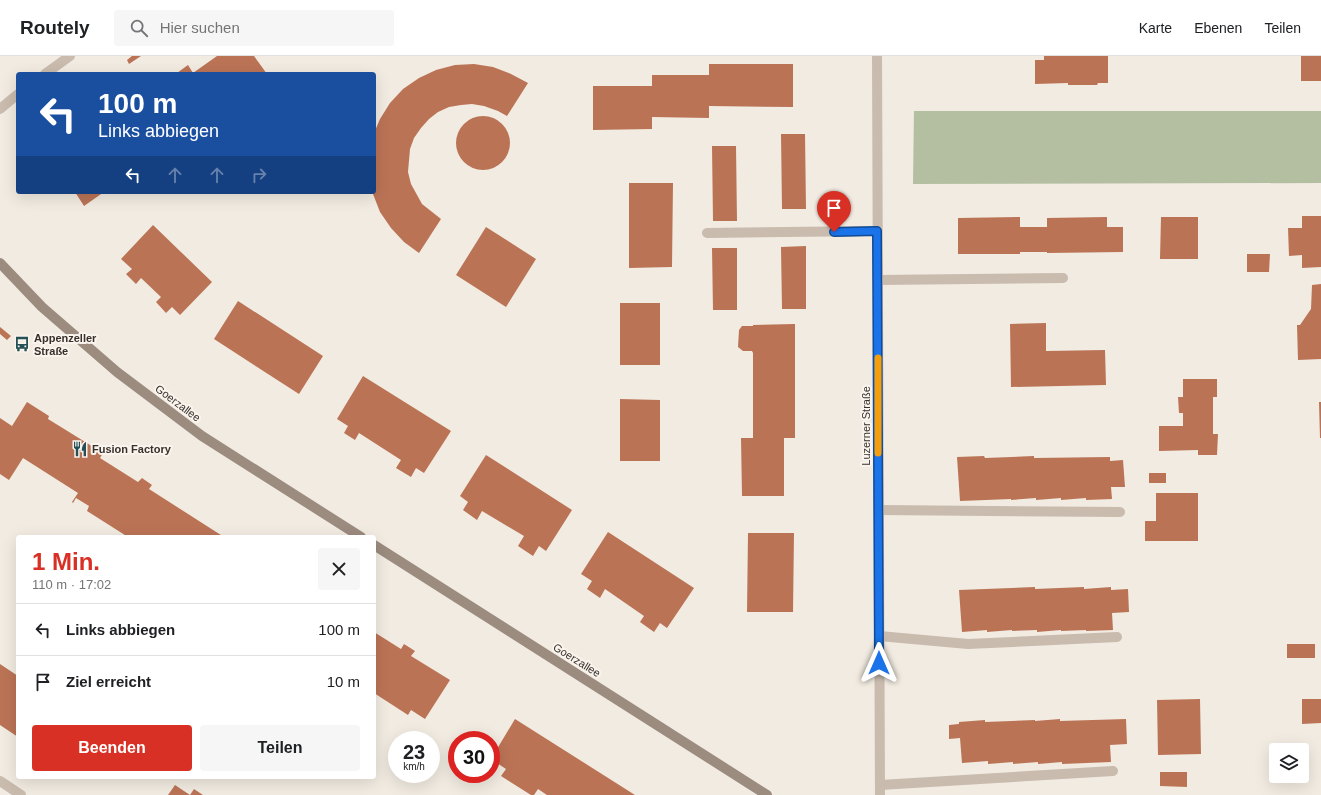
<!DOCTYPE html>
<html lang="de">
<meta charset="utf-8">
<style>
body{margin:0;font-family:Helvetica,sans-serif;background:#f6f6f6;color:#202124;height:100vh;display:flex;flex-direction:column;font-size:15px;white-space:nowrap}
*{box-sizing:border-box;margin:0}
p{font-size:13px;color:#757577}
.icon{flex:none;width:22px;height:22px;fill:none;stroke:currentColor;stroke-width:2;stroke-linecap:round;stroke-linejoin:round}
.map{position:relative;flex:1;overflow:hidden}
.sheet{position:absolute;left:16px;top:479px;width:360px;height:244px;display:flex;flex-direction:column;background:#fff;border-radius:4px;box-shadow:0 4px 16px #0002}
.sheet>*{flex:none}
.guide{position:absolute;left:16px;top:16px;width:360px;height:122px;border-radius:4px;box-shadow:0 4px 16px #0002;background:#1a4fa0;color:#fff;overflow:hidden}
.buttons{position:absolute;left:1269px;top:687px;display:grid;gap:8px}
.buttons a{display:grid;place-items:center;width:40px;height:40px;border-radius:4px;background:#fff;box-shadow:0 4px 16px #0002;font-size:20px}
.speed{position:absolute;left:388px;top:675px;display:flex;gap:8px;font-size:20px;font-weight:700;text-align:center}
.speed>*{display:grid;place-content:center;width:52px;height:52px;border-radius:50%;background:#fff;box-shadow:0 4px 16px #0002;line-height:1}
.speed small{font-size:10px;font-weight:400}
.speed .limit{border:6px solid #d22;background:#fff;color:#111}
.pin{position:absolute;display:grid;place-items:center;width:34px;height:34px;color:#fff;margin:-41px -17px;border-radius:50% 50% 50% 0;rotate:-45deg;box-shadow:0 0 4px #0007}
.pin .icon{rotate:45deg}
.me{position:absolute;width:44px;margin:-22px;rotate:0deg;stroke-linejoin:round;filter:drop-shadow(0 0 3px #0008)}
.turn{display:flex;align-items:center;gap:14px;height:84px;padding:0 16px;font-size:18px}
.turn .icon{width:52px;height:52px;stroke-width:2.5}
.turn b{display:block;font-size:28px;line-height:34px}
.lanes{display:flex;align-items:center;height:38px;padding:0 16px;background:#0003;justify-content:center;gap:20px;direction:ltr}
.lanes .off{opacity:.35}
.round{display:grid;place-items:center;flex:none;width:42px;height:42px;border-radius:4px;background:#f6f6f6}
.overview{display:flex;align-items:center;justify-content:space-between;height:68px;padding:0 16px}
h1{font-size:24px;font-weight:700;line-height:30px;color:#d93025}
.primary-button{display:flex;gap:8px;margin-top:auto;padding:8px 16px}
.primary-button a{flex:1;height:46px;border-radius:4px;background:#d93025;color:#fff;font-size:16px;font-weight:700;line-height:46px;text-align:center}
.primary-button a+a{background:#f6f6f6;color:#202124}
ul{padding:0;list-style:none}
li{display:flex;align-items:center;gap:12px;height:52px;padding:0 16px;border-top:1px solid #e0e0e0}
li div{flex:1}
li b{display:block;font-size:15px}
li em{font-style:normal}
header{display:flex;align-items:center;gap:24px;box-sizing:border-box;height:56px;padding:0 20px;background:#fff;border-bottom:1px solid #e0e0e0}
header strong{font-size:19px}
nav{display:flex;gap:22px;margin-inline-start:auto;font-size:14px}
.search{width:280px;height:36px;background:#f6f6f6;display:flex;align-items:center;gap:10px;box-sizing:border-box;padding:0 14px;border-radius:4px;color:#757577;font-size:15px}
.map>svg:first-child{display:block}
.green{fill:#b4bfa2}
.building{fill:#bb7355}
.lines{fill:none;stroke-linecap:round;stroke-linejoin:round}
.service{stroke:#c9bbae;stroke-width:10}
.minor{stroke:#c9bbae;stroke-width:10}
.tertiary{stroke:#c9bbae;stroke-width:10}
.secondary{stroke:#9c8b7f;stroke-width:10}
.route-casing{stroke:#114b97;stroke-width:10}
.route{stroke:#1a73e8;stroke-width:7}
.slow{stroke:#f59e0b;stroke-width:7}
.labels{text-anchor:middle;stroke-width:4;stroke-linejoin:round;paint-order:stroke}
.poi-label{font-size:11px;font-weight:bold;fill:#38302b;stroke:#f9f4ed;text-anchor:start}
.street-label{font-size:11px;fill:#38302b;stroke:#f9f4ed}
</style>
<header>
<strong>Routely</strong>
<div class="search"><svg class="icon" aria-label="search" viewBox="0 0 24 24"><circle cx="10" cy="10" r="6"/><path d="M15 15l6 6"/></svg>Hier suchen</div>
<nav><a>Karte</a><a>Ebenen</a><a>Teilen</a></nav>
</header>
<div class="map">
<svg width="1321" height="739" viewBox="0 0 1321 739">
<rect width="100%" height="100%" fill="#f1ebe1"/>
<path class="green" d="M914 55H1321V127L913 128Z"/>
<path class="building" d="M132 0H141L129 8 127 4Z
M217 0H254L267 18 177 17 188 9 193 17Z
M1044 0H1108V27H1098L1097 29H1068V27L1035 28V4H1044Z
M1301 0H1321V25H1301Z
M474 8 493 11 511 18 528 27 507 60 498 55 484 50 472 48 461 49 449 51 438 56 429 63 421 72 414 82 410 93 408 116 411 128 422 148 441 163 419 197 404 186 391 172 380 156 373 138 374 77 380 63 390 47 403 33 419 22 436 14 455 9Z
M709 8H793V51L709 50V62L652 61V73L593 74V30H652V19H709Z
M456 87a27 27 0 1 1 54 0a27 27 0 1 1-54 0Z
M781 78H805L806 153H782Z
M712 90H736L737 165H713Z
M629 127H673L672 211 629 212Z
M75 136H104L84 150Z
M1302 160H1321V211L1302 212V199L1289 200 1288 172H1302Z
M1020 161V171H1047V162L1107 161V171H1123V196L1047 197V196H1020V198H958V162Z
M1161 161H1198V203H1160Z
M153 169 212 226 180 259 172 251 166 257 156 246 161 241 141 222 136 228 126 218 132 213 121 203Z
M486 171 536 203 506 251 456 219Z
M806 190V253H782L781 191Z
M712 192H737V254H713Z
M1247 198H1270L1269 216H1247Z
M1321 228V303L1298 304 1297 269H1300L1311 253 1312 229Z
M238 245 323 300 299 338 214 283Z
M620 247H660V309H620Z
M1046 267V295L1105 294 1106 329 1011 331 1010 268Z
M795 268V382H784V440H742L741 382H753V297L752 295H743L738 291 739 274 742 270H753V269Z
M0 271 11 280 7 284 0 278Z
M363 320 451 375 424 417 416 412 411 421 396 412 401 404 359 377 355 384 344 377 348 370 337 363Z
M1183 323H1217V341H1213V378H1218L1217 399H1198V394L1159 395V370H1183V357H1179L1178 341H1183Z
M620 343 660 344V405H620Z
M27 346 49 360 48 363 103 397 100 402 138 426 142 422 152 429 149 433 224 481H128L87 455 89 450 76 442 73 447 72 446 78 437 23 402 9 424 0 418V362L12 370Z
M1319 346H1321V382H1320Z
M486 399 572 454 546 495 539 490 533 500 518 490 524 480 482 455 477 464 463 454 468 446 460 440Z
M984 400 985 402 1034 400V402L1110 401V405L1123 404 1125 431H1111L1112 443 1086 444V442L1061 444V442L1036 444V442L1011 444V443L960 445 957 401Z
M1149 417H1166V427H1149Z
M1156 437H1198V485H1145V465H1156Z
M608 476 694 532 667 572 660 567 654 576 640 566 644 560 605 533 600 542 587 533 592 525 581 518Z
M748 477H794L793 556H747Z
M1035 531V533L1084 531V533L1111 531V534L1128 533 1129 556 1112 557 1113 574 1086 575V574L1061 575V574L1037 576V574L1012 575V574L987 576V574L962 576 959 534Z
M374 576 401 593 404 588 415 595 411 600 450 624 425 663 411 654 408 659 374 637Z
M1287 588H1315V602H1287Z
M0 608 18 620V681L0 669Z
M1200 643 1201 698 1158 699 1157 644Z
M1302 643H1321V667L1302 668Z
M515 663 635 739H547L538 733 534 739H531L501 720 506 713 491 703Z
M1060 663V665L1126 663 1127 688 1110 689 1111 706 1062 708V706L1038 708V706L1013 708V706L988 708V705L962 707 960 682 949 683V669L959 668V666L985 664V666L1035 664V665Z
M1160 716H1187V731L1160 730Z
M175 729 190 739 194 733 203 739H168Z"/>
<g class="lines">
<path class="service" d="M707 177 877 175
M878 224 1063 222
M879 454 1120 456
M879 580 968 588 1117 581
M880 729 1113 715"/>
<path class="minor" d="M877 0 880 739
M0 725 21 739"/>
<path class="tertiary" d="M45 18 70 0
M0 53 18 38"/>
<path class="secondary" d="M0 207 42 251 117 316 202 380 361 481
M374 489 767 739"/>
</g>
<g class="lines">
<g class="route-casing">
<path id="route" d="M834 176 877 175 879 607"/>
</g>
<use href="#route" class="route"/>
<path class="slow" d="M878 302V397"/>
</g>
<defs>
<g id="bus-bare" transform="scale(1.2)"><path d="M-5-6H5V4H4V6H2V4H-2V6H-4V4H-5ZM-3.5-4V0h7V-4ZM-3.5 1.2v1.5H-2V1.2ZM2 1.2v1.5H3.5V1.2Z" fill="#245056" stroke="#f9f4ed" stroke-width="2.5" paint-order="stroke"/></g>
<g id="restaurant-bare" transform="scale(1.2)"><path d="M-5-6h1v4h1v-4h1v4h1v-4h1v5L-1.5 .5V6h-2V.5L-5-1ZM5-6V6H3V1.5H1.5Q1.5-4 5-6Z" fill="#245056" stroke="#f9f4ed" stroke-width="2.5" paint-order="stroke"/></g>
</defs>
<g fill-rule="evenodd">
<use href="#bus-bare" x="22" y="288"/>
<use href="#restaurant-bare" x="80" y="393"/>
</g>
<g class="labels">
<g class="poi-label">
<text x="34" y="286">Appenzeller<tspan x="34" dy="13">Straße</tspan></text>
<text x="92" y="397">Fusion Factory</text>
</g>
<g class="street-label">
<text transform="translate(178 347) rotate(37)" y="4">Goerzallee</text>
<text transform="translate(866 370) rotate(-90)" y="4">Luzerner Straße</text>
<text transform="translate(577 604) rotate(32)" y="4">Goerzallee</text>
</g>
</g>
</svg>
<div class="buttons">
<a><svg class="icon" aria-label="layers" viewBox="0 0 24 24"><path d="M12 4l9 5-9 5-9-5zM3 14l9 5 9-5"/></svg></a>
</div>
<div class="speed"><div>23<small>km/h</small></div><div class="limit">30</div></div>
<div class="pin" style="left:834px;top:176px;background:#d93025"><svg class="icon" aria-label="arrive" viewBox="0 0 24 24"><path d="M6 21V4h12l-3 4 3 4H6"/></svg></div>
<svg class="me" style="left:879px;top:607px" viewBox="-20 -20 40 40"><path d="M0-17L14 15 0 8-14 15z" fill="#1a73e8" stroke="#fff" stroke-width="4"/></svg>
<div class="guide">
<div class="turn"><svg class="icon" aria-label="left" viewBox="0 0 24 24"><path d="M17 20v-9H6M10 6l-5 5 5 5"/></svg><div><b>100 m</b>Links abbiegen</div></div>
<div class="lanes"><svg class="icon" aria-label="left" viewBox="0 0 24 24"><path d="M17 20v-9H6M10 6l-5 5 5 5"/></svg><svg class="icon off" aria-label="ahead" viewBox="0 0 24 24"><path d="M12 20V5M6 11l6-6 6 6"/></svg><svg class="icon off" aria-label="ahead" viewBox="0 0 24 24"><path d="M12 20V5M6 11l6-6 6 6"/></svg><svg class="icon off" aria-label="right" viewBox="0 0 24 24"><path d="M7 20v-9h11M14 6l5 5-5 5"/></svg></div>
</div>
<section class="sheet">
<div class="overview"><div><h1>1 Min.</h1><p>110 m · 17:02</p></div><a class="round"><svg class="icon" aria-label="close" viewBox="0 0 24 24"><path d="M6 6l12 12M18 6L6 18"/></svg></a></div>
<ul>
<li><svg class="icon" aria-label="left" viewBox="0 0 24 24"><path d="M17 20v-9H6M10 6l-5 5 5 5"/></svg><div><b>Links abbiegen</b></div><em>100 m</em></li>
<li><svg class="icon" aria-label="arrive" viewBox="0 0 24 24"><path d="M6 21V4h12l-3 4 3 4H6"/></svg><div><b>Ziel erreicht</b></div><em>10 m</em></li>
</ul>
<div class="primary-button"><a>Beenden</a><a>Teilen</a></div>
</section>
</div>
